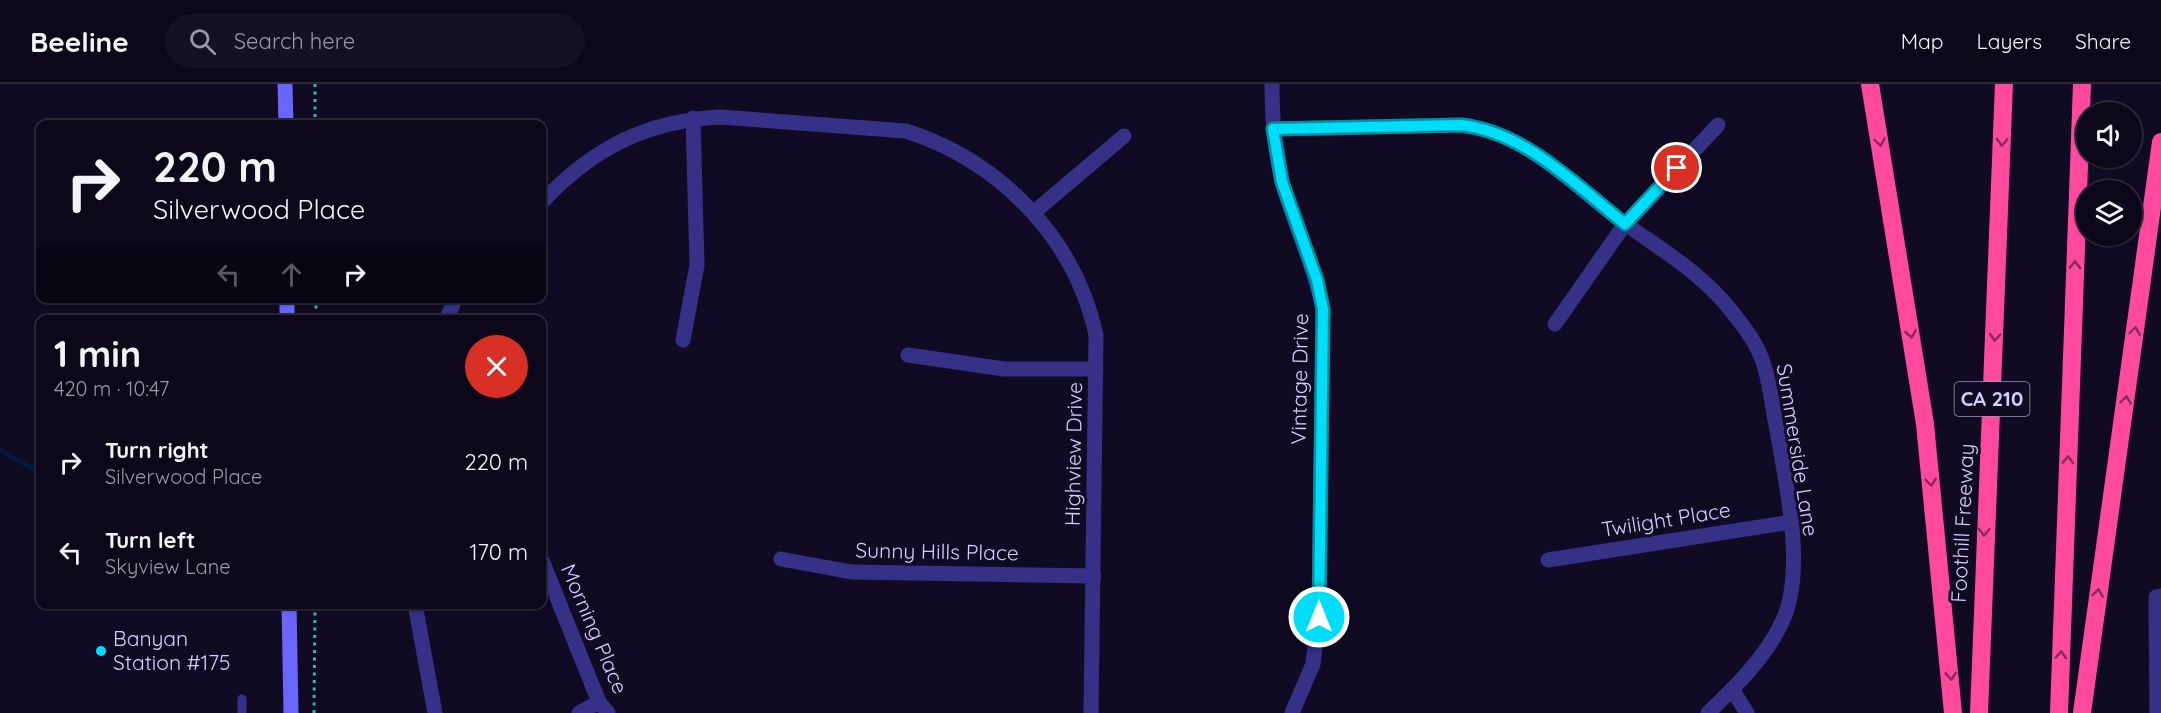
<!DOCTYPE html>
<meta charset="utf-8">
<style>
body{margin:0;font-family:Quicksand,sans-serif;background:#151123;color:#f1f3f6;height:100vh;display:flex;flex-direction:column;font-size:22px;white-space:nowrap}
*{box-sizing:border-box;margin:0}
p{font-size:20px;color:#9a9aa2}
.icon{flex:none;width:33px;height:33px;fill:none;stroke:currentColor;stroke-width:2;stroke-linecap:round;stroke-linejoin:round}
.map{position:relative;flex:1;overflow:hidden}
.panel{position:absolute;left:36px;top:231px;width:510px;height:294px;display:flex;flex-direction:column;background:#0c081a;border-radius:12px;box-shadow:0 2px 4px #0004,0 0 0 2px #2c2939}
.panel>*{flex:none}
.hud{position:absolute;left:36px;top:36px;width:510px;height:183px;border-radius:12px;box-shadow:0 2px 4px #0004,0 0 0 2px #2c2939;background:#0c081a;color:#f1f3f6;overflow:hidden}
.tools{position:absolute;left:2076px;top:18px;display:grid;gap:12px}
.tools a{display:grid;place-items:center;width:66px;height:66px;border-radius:50%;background:#0c081a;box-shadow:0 2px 4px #0004,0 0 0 2px #2c2939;font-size:30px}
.pin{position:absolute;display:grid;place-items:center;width:51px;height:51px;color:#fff;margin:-26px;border:3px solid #fff;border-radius:50%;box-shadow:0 2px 6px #0007}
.me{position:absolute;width:66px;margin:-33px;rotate:0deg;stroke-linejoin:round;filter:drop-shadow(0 0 4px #0008)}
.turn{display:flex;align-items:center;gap:21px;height:126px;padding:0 18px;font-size:27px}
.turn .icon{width:78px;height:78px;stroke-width:2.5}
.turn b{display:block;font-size:42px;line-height:51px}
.lanes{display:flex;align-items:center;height:57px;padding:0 18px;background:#0003;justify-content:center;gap:30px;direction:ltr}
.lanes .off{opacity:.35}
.round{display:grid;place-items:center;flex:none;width:63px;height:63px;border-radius:32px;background:#151123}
.headline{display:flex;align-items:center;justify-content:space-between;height:102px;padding:0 18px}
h1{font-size:36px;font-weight:700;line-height:45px}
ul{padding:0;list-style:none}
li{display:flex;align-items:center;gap:18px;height:90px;padding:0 18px}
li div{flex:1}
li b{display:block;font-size:22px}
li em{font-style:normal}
header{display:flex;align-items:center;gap:36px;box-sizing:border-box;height:84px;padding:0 30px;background:#0c081a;border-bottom:2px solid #2c2939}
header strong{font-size:28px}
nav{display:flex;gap:33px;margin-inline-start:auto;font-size:21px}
.search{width:420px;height:54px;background:#151123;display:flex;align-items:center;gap:15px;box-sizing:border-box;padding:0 21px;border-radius:33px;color:#9a9aa2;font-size:22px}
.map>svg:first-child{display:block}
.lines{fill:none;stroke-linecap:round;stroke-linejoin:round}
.stream{stroke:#041a43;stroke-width:4.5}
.path{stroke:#21bfb8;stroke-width:3;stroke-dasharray:3 4.5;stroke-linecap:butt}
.lane{stroke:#363187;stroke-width:9}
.street{stroke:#363187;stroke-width:15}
.secondary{stroke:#6a65ff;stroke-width:15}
.highway{stroke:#ff499e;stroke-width:18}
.oneway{stroke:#882a60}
.route-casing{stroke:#0090a2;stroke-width:15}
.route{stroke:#00ddf9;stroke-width:10}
.poi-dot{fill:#00ddf9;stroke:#100b23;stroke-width:2}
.labels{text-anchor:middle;stroke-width:6;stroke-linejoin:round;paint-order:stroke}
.shield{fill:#100b23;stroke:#9994bd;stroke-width:1.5}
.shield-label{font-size:20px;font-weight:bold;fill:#d4ceff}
.street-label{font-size:21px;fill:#d4ceff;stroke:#100b23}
.poi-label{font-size:21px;fill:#d4ceff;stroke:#100b23;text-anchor:start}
</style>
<header>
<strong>Beeline</strong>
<div class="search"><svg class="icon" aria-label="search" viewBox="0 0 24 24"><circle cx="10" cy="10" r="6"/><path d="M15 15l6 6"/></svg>Search here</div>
<nav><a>Map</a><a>Layers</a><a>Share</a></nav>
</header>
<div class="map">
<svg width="2161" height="629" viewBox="0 0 2161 629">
<rect width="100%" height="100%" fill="#100b23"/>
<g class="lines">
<path class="stream" d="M0 366 40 389"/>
<path class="path" d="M315 0V40
M316 214V236
M314 629 315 520"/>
<path class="lane" d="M242 629V615"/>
<path class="street" d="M1272 0C1272 33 1274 65 1282 97 1294 141 1314 181 1323 225L1319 533 1313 580 1292 629
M1273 45 1461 41C1519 47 1563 91 1607 126 1650 160 1699 184 1733 229 1742 240 1752 253 1758 266 1769 288 1771 317 1776 341 1785 395 1807 487 1782 538 1766 573 1735 603 1708 629
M542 118C592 65 645 37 720 33L906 47C1000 77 1075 154 1096 251L1091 629
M1033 129 1124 52
M446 236 456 214
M1555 240 1625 140 1718 41
M683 256 697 181 693 34
M908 271 1004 285H1096
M781 475 851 488 1094 492
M542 476 599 618 608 629
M1548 476 1791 438
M415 520 435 629
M1732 605 1747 629
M579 629 599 618
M2157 629 2156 513 2161 512"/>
<path class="secondary" d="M285 0 286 40
M287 214V236
M289 520 291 629"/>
<path class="highway" d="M1870 0 1925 340 1953 629
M1979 629 2004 0
M2059 629 2082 0
M2082 629 2161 58"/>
</g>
<defs><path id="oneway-chevron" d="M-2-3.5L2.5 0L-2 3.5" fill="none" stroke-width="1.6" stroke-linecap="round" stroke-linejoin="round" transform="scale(1.5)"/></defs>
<g class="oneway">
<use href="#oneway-chevron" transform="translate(1880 58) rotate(81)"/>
<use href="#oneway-chevron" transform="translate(2002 58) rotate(92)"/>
<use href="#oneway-chevron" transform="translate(2075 181) rotate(-88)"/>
<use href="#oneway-chevron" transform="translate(2135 247) rotate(-82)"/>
<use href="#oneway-chevron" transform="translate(1911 250) rotate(81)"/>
<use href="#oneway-chevron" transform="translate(1995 253) rotate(93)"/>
<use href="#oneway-chevron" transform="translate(2126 316) rotate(-82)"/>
<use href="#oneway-chevron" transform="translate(2068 376) rotate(-88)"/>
<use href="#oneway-chevron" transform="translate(1931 398) rotate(84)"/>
<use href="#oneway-chevron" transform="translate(1984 448) rotate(93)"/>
<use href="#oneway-chevron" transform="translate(2098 509) rotate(-82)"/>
<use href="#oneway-chevron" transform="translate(2061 571) rotate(-88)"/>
<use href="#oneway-chevron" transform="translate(1951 592) rotate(86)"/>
</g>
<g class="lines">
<g class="route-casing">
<path id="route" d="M1319 533 1323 225 1317 196 1282 98 1273 45 1461 41C1525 48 1576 101 1625 140L1677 84"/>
</g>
<use href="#route" class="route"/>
</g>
<circle class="poi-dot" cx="101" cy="567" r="6"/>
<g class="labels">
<rect class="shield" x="1954.5" y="298" width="75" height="34" rx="4.5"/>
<g class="shield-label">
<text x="1992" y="322">CA 210</text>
</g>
<g class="street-label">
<text transform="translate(1300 295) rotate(-89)" y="7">Vintage Drive</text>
<text transform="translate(1797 366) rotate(81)" y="7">Summerside Lane</text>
<text transform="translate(1074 370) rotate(-89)" y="7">Highview Drive</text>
<text transform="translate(1666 436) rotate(-9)" y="7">Twilight Place</text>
<text transform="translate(1963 439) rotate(-87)" y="7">Foothill Freeway</text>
<text transform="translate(937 468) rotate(1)" y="7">Sunny Hills Place</text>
<text transform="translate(594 545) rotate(67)" y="7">Morning Place</text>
</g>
<g class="poi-label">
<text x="113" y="562">Banyan<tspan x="113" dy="24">Station #175</tspan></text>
</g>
</g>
</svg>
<div class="tools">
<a><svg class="icon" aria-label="sound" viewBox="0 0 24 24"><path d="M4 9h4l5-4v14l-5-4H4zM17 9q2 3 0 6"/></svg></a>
<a><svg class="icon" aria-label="layers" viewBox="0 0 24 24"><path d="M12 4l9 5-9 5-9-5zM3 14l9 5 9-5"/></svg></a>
</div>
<div class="pin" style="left:1677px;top:84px;background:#d93025"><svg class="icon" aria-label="arrive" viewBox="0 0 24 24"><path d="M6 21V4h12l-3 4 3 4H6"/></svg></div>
<svg class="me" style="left:1319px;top:533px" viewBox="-20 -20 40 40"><circle r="17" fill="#00ddf9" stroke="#fff" stroke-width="3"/><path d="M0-11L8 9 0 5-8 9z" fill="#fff"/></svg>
<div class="hud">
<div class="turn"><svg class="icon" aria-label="right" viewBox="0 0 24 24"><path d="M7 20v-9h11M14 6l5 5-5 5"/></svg><div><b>220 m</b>Silverwood Place</div></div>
<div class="lanes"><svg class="icon off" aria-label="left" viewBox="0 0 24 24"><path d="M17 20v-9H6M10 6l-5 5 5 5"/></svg><svg class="icon off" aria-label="ahead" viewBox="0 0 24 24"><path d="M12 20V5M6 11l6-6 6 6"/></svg><svg class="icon" aria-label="right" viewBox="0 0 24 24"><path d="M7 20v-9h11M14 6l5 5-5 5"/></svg></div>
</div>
<section class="panel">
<div class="headline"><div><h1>1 min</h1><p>420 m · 10:47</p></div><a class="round" style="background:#d93025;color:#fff"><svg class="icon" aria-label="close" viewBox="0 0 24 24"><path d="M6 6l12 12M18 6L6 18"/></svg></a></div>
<ul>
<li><svg class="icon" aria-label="right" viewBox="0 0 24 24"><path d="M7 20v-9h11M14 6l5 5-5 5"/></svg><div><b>Turn right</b><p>Silverwood Place</p></div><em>220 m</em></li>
<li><svg class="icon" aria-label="left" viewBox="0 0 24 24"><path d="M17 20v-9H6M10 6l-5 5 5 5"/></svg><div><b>Turn left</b><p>Skyview Lane</p></div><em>170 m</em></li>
</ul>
</section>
</div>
